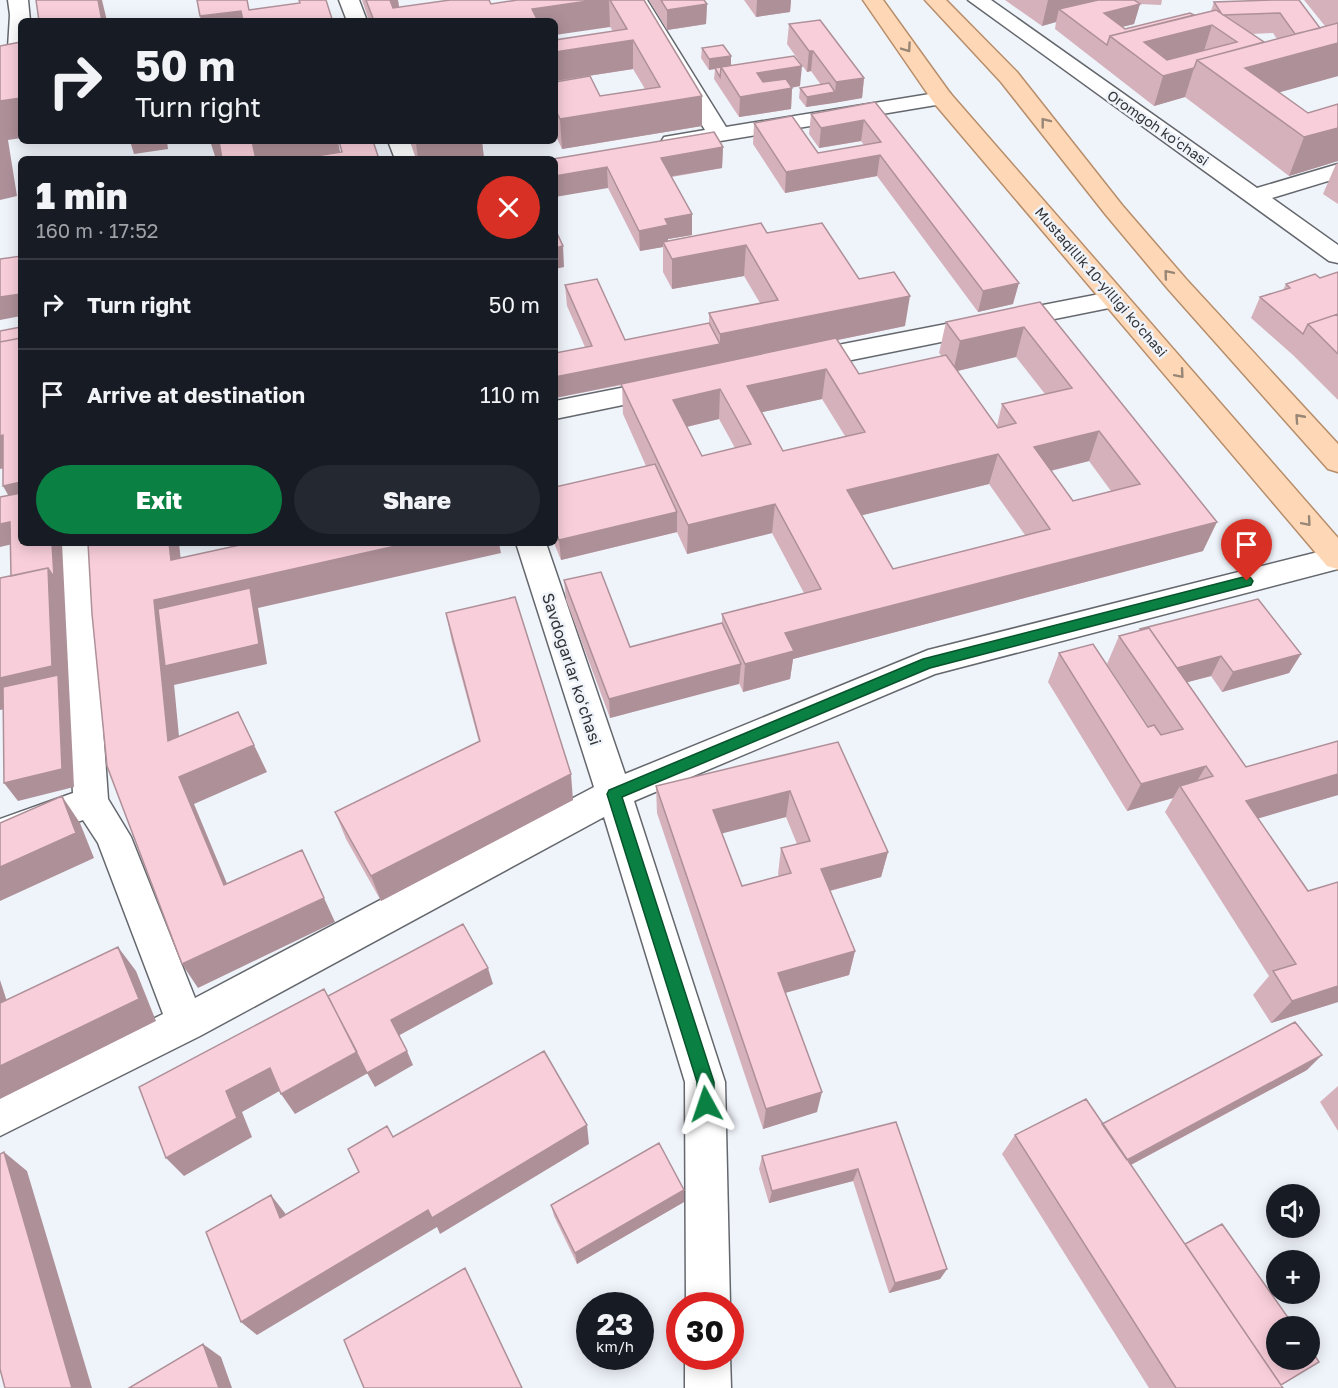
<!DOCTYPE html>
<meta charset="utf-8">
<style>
body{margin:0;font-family:"Golos Text",sans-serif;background:#242831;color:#f1f3f6;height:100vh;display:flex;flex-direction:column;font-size:22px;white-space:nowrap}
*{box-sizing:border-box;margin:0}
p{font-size:20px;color:#9ea1a6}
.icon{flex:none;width:33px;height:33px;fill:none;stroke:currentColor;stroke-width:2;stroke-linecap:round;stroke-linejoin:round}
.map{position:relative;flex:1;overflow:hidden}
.details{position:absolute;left:18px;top:156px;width:540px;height:390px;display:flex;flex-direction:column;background:#171b24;border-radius:9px;box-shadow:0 3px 15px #0003}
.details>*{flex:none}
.guide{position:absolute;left:18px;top:18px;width:540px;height:126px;border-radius:9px;box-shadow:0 3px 15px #0003;background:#171b24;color:#f1f3f6;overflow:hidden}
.tools{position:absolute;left:1266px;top:1184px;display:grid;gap:12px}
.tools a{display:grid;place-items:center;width:54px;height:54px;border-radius:50%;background:#171b24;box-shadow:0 3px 15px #0003;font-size:30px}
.speed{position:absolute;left:576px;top:1292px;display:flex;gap:12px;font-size:30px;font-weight:700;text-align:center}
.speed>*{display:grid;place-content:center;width:78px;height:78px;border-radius:50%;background:#171b24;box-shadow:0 3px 15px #0003;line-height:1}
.speed small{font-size:15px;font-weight:400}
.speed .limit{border:9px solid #d22;background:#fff;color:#111}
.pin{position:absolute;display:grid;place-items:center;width:51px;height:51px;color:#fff;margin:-62px -26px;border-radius:50% 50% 50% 0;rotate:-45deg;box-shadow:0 0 6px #0007}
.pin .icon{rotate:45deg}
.me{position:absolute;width:66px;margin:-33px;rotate:355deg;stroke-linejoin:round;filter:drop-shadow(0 0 4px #0008)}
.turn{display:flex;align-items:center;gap:21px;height:126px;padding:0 18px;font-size:27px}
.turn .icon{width:78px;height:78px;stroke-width:2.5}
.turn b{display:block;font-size:42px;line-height:51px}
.round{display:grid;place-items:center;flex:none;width:63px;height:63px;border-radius:32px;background:#242831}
.overview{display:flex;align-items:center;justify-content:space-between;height:102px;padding:0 18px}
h1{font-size:36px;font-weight:800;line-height:45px}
.cta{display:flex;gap:12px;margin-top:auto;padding:12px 18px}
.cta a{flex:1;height:69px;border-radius:36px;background:#0b8043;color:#fff;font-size:24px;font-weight:800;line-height:69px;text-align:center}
.cta a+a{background:#242831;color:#f1f3f6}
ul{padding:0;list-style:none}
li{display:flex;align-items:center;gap:18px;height:90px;padding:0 18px;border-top:2px solid #363941}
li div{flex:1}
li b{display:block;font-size:22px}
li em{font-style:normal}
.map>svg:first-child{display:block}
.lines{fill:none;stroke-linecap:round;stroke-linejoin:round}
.minor-casing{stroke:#64686d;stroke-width:3}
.major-casing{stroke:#b78d6a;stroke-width:3}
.minor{fill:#fff;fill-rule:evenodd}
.major{fill:#fed8b6;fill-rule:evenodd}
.wall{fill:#d5b1bb;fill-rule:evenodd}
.shaded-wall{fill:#ae9099}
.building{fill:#f8ceda;stroke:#ae9099;stroke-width:1.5;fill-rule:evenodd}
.oneway{stroke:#988676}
.route{fill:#0b8043;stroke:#07532c;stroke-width:1.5}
.labels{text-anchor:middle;stroke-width:5;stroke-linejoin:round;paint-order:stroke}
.far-street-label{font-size:14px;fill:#323336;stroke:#eff3fa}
.street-label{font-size:16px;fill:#323336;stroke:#eff3fa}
</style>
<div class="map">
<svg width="1338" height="1388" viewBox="0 0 1338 1388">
<rect width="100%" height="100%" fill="#eff3fa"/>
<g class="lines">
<g class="minor-casing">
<path id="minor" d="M8 0H28L30 21H21V59L7 71 0 73V56L8 48 10 15Z
M339 0H359L367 21H347Z
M627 0H647L726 127 942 92 950 93 953 98 950 103 942 104 672 149 664 147 661 142 664 137 705 130Z
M968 0H991L1257 188 1338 164V178L1272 198 1338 245V263L1329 261Z
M388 141H410L417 159H395Z
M1115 291 1124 293 1128 299 1124 305 802 370 793 367 789 361 793 355 802 352Z
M666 379 676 382 680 388 676 394 555 419V401Z
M60 543H90L108 799 131 837 195 998 594 787 516 543H546L625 774 928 650 1338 547V569L935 674 634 801 725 1082 730 1305H686L685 1082 604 817 200 1036 0 1136V1094L163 1014 98 843 83 820 0 849V819L73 793Z
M685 1356 730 1355 731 1388H685Z"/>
</g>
<g class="major-casing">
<path id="major" d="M863 0H883L950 93 1338 538V569L1327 566 934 103Z
M925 0H946L1017 72 1122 205 1186 279 1338 444V472L1328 469 1168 289 1106 215 1001 82Z"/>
</g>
<use href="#minor" class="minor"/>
<use href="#major" class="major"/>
</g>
<path class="wall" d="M362 0H398L399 7 491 4 517 0H644L702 126 562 149 555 134V82L600 96 645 89 633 69 555 81 613 31 610 27 555 21H369Z
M649 0H704L707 4 706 24 667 30Z
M744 0H791L790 12 756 17Z
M1005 0H1162L1161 5 1140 4 1134 24 1122 27 1125 29 1211 11 1214 2 1252 1 1251 0H1299L1320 28 1325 26 1304 0H1338V76L1279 92 1308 113 1338 104V161L1289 176 1185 97 1154 106 1055 29 1056 22 1042 26ZM1273 33 1277 39 1264 42 1251 34Z
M789 24 864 78 862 98 806 107 799 98 800 88 821 85 811 71 807 72 787 44Z
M702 48 731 66 800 86 792 88 791 109 739 117 714 79 715 69 709 70 701 58Z
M875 102 1013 304 978 312 877 176 785 193 753 144 754 123 818 153 864 145 861 141 819 148 809 134 811 114Z
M410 141H482L484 159H416Z
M723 147 722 168 672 177 692 235 668 239V241L767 233 859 279 905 326 838 340 859 374 942 356 939 353 946 322 1040 302 1203 551 793 659 790 679 743 692 739 683 610 718 566 600 564 580 630 647 722 623V614L804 593 772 533 687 554 677 532 561 560 554 543 555 487 646 466 623 414 622 385 555 398V353L585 347 567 306 565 285 625 340 709 323V313L760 303 744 276 672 289 663 272V247L640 251 608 188 555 159ZM1016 357 1045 394 1002 404 997 426 957 371ZM822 399 845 436 783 451 762 412ZM719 419 735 448 702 456 687 427ZM1089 461 1111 491 1073 501 1051 471ZM989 484 1025 535 893 569 862 515Z
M1338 163V204L1323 194 1336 164Z
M1338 272V400L1293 355 1251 318 1260 297 1283 290 1286 284 1320 278Z
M446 613 573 800 381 901 346 839 335 812 479 742 452 642Z
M1140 629 1301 654 1289 673 1222 692 1211 676 1187 682 1246 767 1338 741V795L1258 818 1338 1002 1271 1023 1253 995 1269 976 1165 812 1173 798 1127 811 1048 682 1059 653 1149 727 1107 664 1119 636 1139 631Z
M838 742 888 852 881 877 830 891 855 951 849 975 785 993 817 1112 763 1129 657 813 656 786ZM786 817 797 844 781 848 778 874 779 876 742 886 722 833Z
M1307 1070 1131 1165 1283 1388H1149L1002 1154 1015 1135 1102 1124Z
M1338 1086V1131L1320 1102Z
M896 1122 947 1269 940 1279 889 1293 853 1181 769 1203 759 1169 762 1156Z
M684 1202 577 1264 554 1216 551 1205Z"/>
<path class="shaded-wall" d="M98 0H102L107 21H102Z
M389 0H398L401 21H393Z
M595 0H609L610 27 555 35V21H533L532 9Z
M757 0H791L790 12 756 17Z
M1048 0H1126L1059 9 1056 22 1042 26Z
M707 4 706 24 667 30V10Z
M1140 4 1134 24 1098 33 1104 13Z
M241 11 244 21H201L200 16Z
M1212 25 1203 54 1151 67 1118 43Z
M633 40V69L555 81V52Z
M1338 43V76L1252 100 1204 65Z
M809 51H813L811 71 807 72Z
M731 56V66L709 70V59Z
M802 66 800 86 756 93 757 73Z
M1194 68 1185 97 1154 106 1163 76Z
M864 78 862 98 834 103 836 82Z
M792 88 791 109 739 117 740 97Z
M835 92 834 103 806 107 807 97Z
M702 96V126L562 149 560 119Z
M21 98V138L8 140 17 196 0 200V101Z
M864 120 861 141 819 148 821 128Z
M1338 128V161L1289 176 1304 137Z
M130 141H167L168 149 134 154Z
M210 141H220L225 159H216Z
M252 141H338L341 157 331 159H256Z
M427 141H482L484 159H418L416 143Z
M723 147 722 168 661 178V158Z
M880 155 877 176 785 193 786 172Z
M607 167 608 188 555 197V176Z
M692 214V235L668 239V246L663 242V247L640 251 639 231 665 219Z
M746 245 744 276 672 289V259Z
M563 246 564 267 555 269V248Z
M1019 283 1013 304 978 312 983 291Z
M21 294V316L0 320V297Z
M910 296 905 326 555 398V377L720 344V334Z
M1024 327 1016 357 953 372 960 341Z
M826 369 822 399 745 416 747 386Z
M720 389 719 419 673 430V400Z
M1099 431 1089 461 1025 477 1034 447Z
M3 435 19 465 0 469V436Z
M998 454 989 484 843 520 847 490Z
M21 482V516H20L3 486Z
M775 504 772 533 687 554 688 525Z
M677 512V532L561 560 559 540Z
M10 522 21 542 0 547V524Z
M1217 522 1203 551 793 659 790 679 743 692 745 664 785 633Z
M52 543H62L74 787 18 801 4 783 59 697 0 710V678L48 568Z
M169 543H179L184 589 171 560Z
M409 543H499L501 553 258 608 267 664 174 685V684L182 768 168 741 154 600Z
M1301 654 1289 673 1222 692 1233 672Z
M1221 656 1211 676 1158 690 1168 670Z
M741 664 739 684 610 718 609 699Z
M254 745 267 772 194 804 238 910 224 885 179 777Z
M1206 766 1190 793 1180 786 1173 798 1127 811 1141 784Z
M571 774 573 800 381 901 371 876Z
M1338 774V795L1229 827 1246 801Z
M790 791 786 817 712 836 713 810Z
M62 796 80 823 94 858 0 901V867Z
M888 852 881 877 817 894 821 869Z
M324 898 335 922 198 988 182 964Z
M118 947 136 971 156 1021 0 1099V1066Z
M855 951 849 975 774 996 778 973Z
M488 968 493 984 398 1036 391 1020Z
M0 980 16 1029 0 1014Z
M1338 986V1002L1271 1023 1292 1001Z
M407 1051 413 1065 375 1087 367 1073Z
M357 1052 368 1073 295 1114 281 1094Z
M1322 1055 1307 1070 1110 1176 1121 1164Z
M270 1068 283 1089 242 1112 252 1137 184 1176 166 1158 226 1091Z
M822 1092 817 1112 763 1129 766 1109Z
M587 1125 589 1144 440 1234 437 1227 257 1335 241 1322 428 1210Z
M4 1152 27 1171 92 1388H72Z
M858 1169 853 1181 769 1203 772 1191Z
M684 1190V1202L577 1264 575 1253Z
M271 1195 285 1213 294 1235 280 1218Z
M947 1269 940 1279 889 1293 895 1283Z
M203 1344 221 1357 232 1388H219Z"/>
<path class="building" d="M36 0H98L102 21H39Z
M197 0H247L249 10 300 3 299 0H326L332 19 318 21H243L241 11 200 16Z
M366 0H390L393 8 450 0H489L491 4 517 0H595L532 9 538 21H475L474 19 460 21H374Z
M610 0H644L702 96 560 119 555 109V82L590 76 600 96 660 87 633 40 555 52V40L627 29Z
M661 0H704L707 4 667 10Z
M1098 0H1134L1140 4 1104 13 1125 29 1190 13 1194 15 1110 36 1107 45 1059 9Z
M1272 0H1299L1320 28 1295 34 1280 13 1223 15 1221 13 1214 2Z
M1216 10 1264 42 1197 60 1194 68 1163 76 1110 36ZM1212 25 1237 42 1167 60 1144 42Z
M820 20 864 78 836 82 813 51H809L789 24Z
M1338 23V43L1245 68 1308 113 1338 104V128L1304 137 1197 60Z
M21 42V98L0 101V46Z
M723 45 731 56 709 59 702 48Z
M794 56 802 66 757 73 763 82 786 79 792 88 740 97 721 67Z
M721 67 720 77 715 68Z
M829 83 835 92 807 97 800 88Z
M875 102 1019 283 983 291 880 155 786 172 754 123 792 116 818 153 881 142 864 120 821 128 811 114Z
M714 132 723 147 661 158 692 214 665 219 668 225 639 231 607 167 555 176V159H553Z
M219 141H252L256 159H222Z
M339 141H373L379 159H297L342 152Z
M761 223 767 233 822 223 859 279 894 272 910 296 720 334 709 313 778 300 746 245 672 259 663 242Z
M555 229 563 246 555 248Z
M21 256V294L0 297V259Z
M1338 272V314L1308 324 1303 334 1260 297 1290 288 1286 284 1315 274 1320 278Z
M597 279 625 340 709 323 720 344 555 377V353L592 346 565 285Z
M1040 302 1217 522 785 633 794 651 745 664 722 614 821 589 775 504 688 525 621 384 836 338 859 374 946 355 998 428 1016 423 1002 404 1072 388 1024 327 960 341 946 322ZM826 369 865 432 783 451 747 386ZM720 389 751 444 702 456 673 400ZM1099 431 1140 484 1073 501 1034 447ZM998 454 1050 529 893 569 847 490Z
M1338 314V354L1308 324Z
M21 327V338L0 342V352V331Z
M21 338V482L3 486V435L0 436V342Z
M655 464 677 512 559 540 555 530V487Z
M21 493V543H52L54 577 48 568 11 576 10 522 0 524V497Z
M88 543H169L171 560 249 543H409L154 600 168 741 238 712 254 745 179 777 224 885 302 850 324 898 182 964 107 766 92 614Z
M48 568 52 666 0 678V578Z
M601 572 630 647 722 623 741 664 609 699 564 580Z
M250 588 259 644 165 666 158 609Z
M515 597 571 774 371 876 335 812 480 741 446 613Z
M1258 599 1301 654 1233 672 1221 656 1177 668 1149 628 1141 630 1140 629Z
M1149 628 1246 767 1338 741V774L1246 801 1308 891 1338 882V986L1292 1001 1273 971 1296 964 1180 786 1213 776 1206 766 1141 784 1059 653 1093 644 1148 727 1154 725 1161 735 1183 729 1119 636Z
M58 675 62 769 4 783 3 687Z
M838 742 888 852 821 869 855 951 778 973 822 1092 766 1109 656 786ZM790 791 810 841 781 848 791 873 742 886 713 810Z
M62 796 76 833 0 867V823Z
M463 924 488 968 391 1020 407 1051 367 1073 328 996Z
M118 947 139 999 0 1066V1003Z
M324 989 357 1052 281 1094 270 1068 226 1091 237 1118 166 1158 139 1087Z
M1295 1022 1322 1055 1127 1160 1102 1124Z
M544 1051 587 1125 432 1218 428 1210 241 1322 206 1232 271 1195 280 1218 359 1172 348 1149 387 1126 393 1137Z
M1086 1099 1283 1388H1176L1015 1135Z
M896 1122 947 1269 895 1283 858 1169 772 1191 762 1156Z
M659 1143 684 1190 575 1253 551 1205Z
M4 1152 72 1388H5L0 1369V1154Z
M1222 1224 1294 1326H1276V1359H1310V1348L1319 1362 1281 1385 1185 1244Z
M465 1268 522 1388H364L344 1340Z
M203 1344 219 1388H129Z"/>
<defs><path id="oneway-chevron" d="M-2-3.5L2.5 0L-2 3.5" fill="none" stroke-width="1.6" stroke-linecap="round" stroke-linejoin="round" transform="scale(1.5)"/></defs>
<g class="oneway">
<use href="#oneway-chevron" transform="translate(907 48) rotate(55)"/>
<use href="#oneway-chevron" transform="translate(1045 122) rotate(-128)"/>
<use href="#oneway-chevron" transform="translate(1168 274) rotate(-130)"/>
<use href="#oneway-chevron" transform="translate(1180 374) rotate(49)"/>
<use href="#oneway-chevron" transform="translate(1299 418) rotate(-132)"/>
<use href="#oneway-chevron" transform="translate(1307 522) rotate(49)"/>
</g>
<path class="route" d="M1247 576 1251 578 1253 581 1251 585 930 668 622 797 714 1082V1104L712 1110 706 1112 700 1110 697 1104V1082L607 794 609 790 923 659Z"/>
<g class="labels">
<g class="far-street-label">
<text transform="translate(1158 128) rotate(35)" y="5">Oromgoh koʻchasi</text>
<text transform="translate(1101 282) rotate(49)" y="5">Mustaqillik 10-yilligi ko'chasi</text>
</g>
<g class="street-label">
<text transform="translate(572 669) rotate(72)" y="6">Savdogarlar koʻchasi</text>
</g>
</g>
</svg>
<div class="tools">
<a><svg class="icon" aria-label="sound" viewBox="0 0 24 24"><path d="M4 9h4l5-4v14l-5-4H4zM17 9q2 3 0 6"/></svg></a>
<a>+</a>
<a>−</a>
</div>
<div class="speed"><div>23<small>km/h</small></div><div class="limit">30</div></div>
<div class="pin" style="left:1247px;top:581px;background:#d93025"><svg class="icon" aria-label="arrive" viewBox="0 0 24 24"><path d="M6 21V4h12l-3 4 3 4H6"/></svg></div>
<svg class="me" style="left:706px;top:1104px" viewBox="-20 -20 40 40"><path d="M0-17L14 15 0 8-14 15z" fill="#0b8043" stroke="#fff" stroke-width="4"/></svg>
<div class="guide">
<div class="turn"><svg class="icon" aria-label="right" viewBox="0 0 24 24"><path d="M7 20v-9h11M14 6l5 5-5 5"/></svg><div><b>50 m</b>Turn right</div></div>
</div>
<section class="details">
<div class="overview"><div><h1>1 min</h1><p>160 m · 17:52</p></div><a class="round" style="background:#d93025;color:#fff"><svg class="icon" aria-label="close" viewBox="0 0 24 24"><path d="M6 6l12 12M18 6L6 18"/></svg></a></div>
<ul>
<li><svg class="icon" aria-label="right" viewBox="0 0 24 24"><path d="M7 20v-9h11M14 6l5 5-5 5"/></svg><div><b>Turn right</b></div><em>50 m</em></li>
<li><svg class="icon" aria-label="arrive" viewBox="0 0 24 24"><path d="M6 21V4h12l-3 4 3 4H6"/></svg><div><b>Arrive at destination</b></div><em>110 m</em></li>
</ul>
<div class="cta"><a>Exit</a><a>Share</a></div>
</section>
</div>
